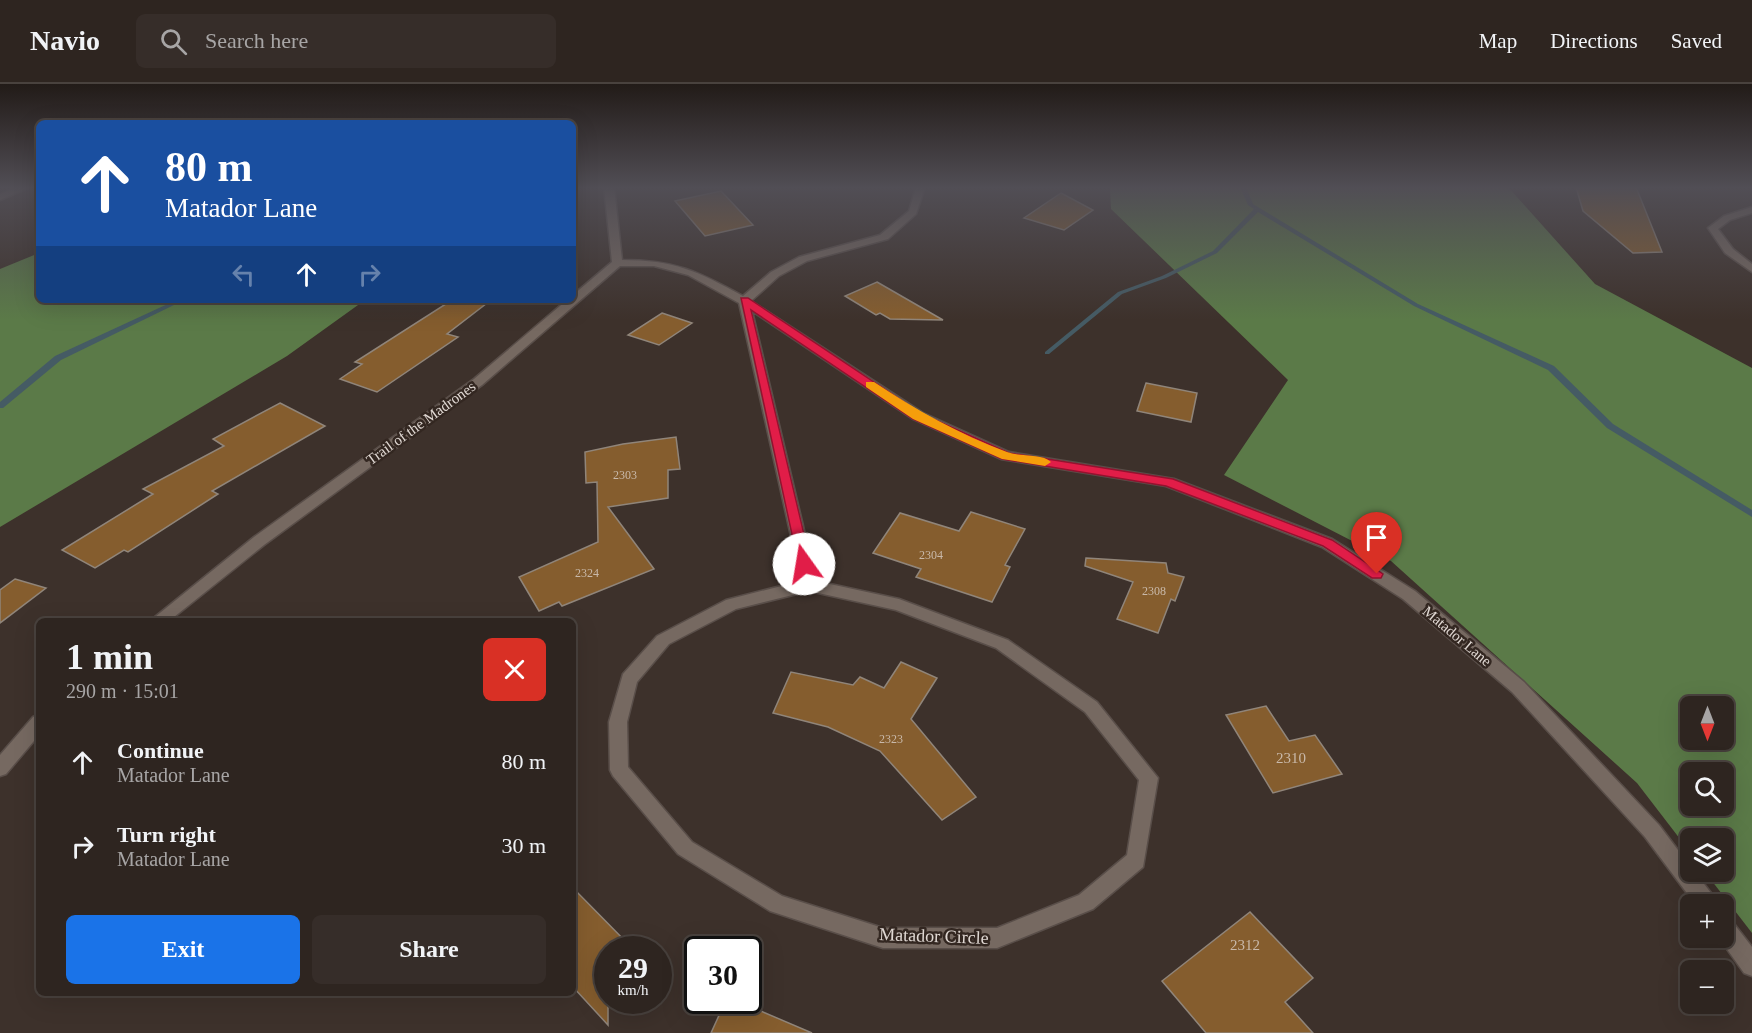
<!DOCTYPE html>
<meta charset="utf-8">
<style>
body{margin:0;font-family:Georgia,serif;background:#362d29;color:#f1f3f6;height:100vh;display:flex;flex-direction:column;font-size:22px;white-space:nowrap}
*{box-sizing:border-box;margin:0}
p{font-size:20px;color:#a7a5a5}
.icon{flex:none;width:33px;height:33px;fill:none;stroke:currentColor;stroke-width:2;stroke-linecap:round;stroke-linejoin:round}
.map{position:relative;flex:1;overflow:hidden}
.side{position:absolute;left:36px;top:534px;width:540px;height:378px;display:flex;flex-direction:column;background:#2e2520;border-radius:9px;box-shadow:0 6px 24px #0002,0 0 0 2px #49423e}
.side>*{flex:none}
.top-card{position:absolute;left:36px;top:36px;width:540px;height:183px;border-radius:9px;box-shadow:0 6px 24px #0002,0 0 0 2px #49423e;background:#1a4fa0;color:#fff;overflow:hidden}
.needle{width:39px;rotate:180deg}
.controls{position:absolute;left:1680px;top:612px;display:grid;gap:12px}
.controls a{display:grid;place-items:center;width:54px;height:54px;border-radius:9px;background:#2e2520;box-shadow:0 6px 24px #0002,0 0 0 2px #49423e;font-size:30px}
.speed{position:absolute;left:594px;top:852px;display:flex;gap:12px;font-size:30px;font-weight:700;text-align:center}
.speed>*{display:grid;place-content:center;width:78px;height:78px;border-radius:50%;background:#2e2520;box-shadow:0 6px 24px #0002,0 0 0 2px #49423e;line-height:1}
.speed small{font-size:15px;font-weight:400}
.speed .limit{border:3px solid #111;border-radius:9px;background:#fff;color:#111}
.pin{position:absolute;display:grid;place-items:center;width:51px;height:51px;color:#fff;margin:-62px -26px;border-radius:50% 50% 50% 0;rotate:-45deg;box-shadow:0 0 6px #0007}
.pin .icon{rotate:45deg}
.me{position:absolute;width:66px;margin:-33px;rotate:347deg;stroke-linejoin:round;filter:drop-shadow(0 0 4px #0008)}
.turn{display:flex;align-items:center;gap:21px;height:126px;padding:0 30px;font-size:27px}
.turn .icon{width:78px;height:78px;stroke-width:2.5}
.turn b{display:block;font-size:42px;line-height:51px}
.lanes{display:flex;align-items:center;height:57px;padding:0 30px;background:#0003;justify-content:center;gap:30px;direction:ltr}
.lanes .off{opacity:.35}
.round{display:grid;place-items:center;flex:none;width:63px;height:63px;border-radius:9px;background:#362d29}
.head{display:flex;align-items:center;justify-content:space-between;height:102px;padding:0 30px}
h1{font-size:36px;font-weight:700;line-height:45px}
.button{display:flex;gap:12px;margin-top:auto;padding:12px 30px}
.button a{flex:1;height:69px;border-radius:9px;background:#1a73e8;color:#fff;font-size:24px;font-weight:700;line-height:69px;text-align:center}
.button a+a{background:#362d29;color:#f1f3f6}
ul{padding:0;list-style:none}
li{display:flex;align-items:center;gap:18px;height:84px;padding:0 30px}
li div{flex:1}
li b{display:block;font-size:22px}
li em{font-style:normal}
header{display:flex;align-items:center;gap:36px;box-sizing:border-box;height:84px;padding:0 30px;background:#2e2520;border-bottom:2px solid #49423e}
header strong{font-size:28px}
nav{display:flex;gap:33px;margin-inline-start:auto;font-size:21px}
.search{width:420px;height:54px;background:#362d29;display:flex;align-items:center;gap:15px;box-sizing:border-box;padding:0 21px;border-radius:9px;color:#a7a5a5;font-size:22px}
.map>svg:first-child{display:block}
.forest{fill:#5b7a48;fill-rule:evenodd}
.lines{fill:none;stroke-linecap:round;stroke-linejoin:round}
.stream{fill:#455b64;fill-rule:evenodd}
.building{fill:#855d2e;stroke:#90857a;stroke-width:1.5}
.minor-casing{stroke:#594e49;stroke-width:3}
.tertiary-casing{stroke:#594e49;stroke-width:3}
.minor{fill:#766961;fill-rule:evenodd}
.tertiary{fill:#766961;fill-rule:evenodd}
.route{fill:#e11d48;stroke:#92132f;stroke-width:1.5}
.slow{fill:#f59e0b}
.labels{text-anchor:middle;stroke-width:5;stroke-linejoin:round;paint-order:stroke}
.number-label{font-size:12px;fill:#c9b9aa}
.street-label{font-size:15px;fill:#e0d8d3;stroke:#332721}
.near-number-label{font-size:15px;fill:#c9b9aa}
.near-street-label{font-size:18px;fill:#e0d8d3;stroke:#332721}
</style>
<header>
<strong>Navio</strong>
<div class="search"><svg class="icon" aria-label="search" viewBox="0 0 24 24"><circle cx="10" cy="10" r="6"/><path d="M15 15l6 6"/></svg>Search here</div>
<nav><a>Map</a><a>Directions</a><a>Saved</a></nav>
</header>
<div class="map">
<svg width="1752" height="949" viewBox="0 0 1752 949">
<rect width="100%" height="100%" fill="#3d312b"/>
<path class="forest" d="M1110 103H1508L1595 200 1752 284V849L1705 788H1724V754H1690V768L1637 699 1391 477 1224 391 1288 296 1111 125ZM1690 622H1724V656H1690ZM1690 688H1724V722H1690Z
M39 169V216H365L287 272 0 443V185Z"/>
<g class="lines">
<path class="stream" d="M1240 103H1246L1253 120 1418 220 1554 282 1613 340 1752 426V433L1607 344 1548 286 1414 222 1258 128 1217 169 1166 194 1122 210 1049 270H1045V268L1118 208 1162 192 1213 167 1254 125 1248 121Z
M172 218 174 219V221L61 276 3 324H0V318L55 272Z"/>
</g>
<path class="building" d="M1576 103H1636L1662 168 1633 169 1583 127Z
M721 107 753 141 705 152 675 117Z
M1061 109 1093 126 1064 146 1024 134Z
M877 198 943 236 890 235 880 229 876 231 845 212Z
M452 216H491L447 250 458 253 377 308 340 295 362 280 355 278Z
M662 229 692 239 659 261 628 251Z
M1146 299 1197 309 1191 338 1137 327Z
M280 319 325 342 212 407 218 410 128 468 124 466 95 484 62 466 153 410 143 405 224 362 213 355Z
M676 353 680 385 668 386V414L608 423 654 485 562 522 559 518 539 527 519 493 598 458 597 398 586 399 585 368 623 360Z
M971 428 1025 445 1005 481 1010 483 992 518 916 493 921 485 873 469 900 429 959 447Z
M1086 474 1166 479 1168 489 1184 493 1175 517 1171 515 1158 549 1117 535 1133 498 1085 482Z
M15 495 46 504 0 539V506Z
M901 578 937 594 911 635 976 713 942 736 880 667 828 643 773 629 791 588 853 601 860 593 884 604Z
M1266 622 1289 657 1315 651 1342 690 1273 709 1226 631Z
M573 804 634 866H608V941L573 903Z
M1250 828 1313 894 1285 918 1313 949H1206L1162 897Z
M726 916H735L812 949H711Z"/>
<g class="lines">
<g class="minor-casing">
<path id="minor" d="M604 103H614L622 176C675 176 697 187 743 212L771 188 799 173 880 151 909 127 916 103H925L916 130 888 155 807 177 779 192 751 217 923 329 1009 368 1174 395 1332 455 1415 507 1524 598 1659 741 1690 782V788H1695L1714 813 1717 820H1695L1645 753 1512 608 1403 515 1322 463 1166 402 1001 375 913 335 752 227 816 497 899 515 1008 556 1097 618 1158 694 1143 783 1093 825 997 864H883L770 827 678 770 613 692 610 686 609 638 623 590 657 552 726 516 801 497 739 219 688 191 654 182H620L482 301 264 461 169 537H150L254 453 474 295 567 216H573V211L612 178ZM809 507 896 526 996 564 1085 628 1139 696 1127 771 1079 811 997 844H883L782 812 692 758 628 683 627 638 637 598 669 560 736 525Z
M1752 123V129L1730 136 1718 145 1733 165 1752 180V188L1725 169 1708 144 1724 132Z
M39 631V651L6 690 0 692V671L33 633Z
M1724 833 1731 836 1752 863V892L1744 889 1719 854H1724Z"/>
</g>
<g class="tertiary-casing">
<path id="tertiary" d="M17 103H30L0 116V110Z"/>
</g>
<use href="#minor" class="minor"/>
<use href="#tertiary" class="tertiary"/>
</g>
<linearGradient id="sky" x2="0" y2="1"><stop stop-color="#221b18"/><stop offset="0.44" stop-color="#514e55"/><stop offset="1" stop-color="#514e55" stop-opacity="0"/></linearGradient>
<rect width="1752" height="236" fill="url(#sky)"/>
<path class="route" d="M741 214H748L922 330 1009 369 1173 395 1332 456 1383 490 1381 494H1372L1323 462 1166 402 1002 375 913 335 751 226 811 480 804 485 799 483Z"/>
<path class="slow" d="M866 298H874C916 326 959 350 1007 368 1020 373 1042 369 1051 378L1045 382 1002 375 913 335 866 303Z"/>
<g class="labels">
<g class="number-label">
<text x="625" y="395">2303</text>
<text x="931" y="475">2304</text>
<text x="587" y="493">2324</text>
<text x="1154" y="511">2308</text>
<text x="891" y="659">2323</text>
</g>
<g class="street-label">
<text transform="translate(421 339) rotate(-36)" y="5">Trail of the Madrones</text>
<text transform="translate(1457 552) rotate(40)" y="5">Matador Lane</text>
</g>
<g class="near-number-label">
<text x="1291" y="679">2310</text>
<text x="1245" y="866">2312</text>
</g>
<g class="near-street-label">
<text transform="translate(934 852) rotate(2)" y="6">Matador Circle</text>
</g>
</g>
</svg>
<div class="controls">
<a><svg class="needle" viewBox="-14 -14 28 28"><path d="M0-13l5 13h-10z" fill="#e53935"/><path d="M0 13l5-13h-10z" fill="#a7a5a5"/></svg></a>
<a><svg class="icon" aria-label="search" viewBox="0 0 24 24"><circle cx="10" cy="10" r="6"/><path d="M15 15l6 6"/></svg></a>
<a><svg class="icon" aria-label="layers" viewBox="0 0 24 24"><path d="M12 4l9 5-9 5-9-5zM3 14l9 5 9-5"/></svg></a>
<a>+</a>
<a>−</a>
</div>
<div class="speed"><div>29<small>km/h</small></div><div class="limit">30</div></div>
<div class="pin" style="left:1377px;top:490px;background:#d93025"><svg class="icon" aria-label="arrive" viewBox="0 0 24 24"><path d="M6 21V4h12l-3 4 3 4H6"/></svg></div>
<svg class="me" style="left:804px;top:480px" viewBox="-20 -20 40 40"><circle r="19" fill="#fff"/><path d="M0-13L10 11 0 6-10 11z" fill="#e11d48"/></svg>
<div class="top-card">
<div class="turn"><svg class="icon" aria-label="ahead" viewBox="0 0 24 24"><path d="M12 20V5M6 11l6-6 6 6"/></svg><div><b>80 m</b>Matador Lane</div></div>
<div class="lanes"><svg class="icon off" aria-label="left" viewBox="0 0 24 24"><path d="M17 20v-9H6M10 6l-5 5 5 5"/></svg><svg class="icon" aria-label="ahead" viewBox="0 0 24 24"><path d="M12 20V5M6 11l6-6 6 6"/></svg><svg class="icon off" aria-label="right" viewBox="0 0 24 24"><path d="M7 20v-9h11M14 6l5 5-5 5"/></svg></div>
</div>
<section class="side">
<div class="head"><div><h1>1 min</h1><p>290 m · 15:01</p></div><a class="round" style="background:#d93025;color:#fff"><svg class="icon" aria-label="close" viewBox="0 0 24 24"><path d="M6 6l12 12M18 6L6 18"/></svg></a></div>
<ul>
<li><svg class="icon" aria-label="ahead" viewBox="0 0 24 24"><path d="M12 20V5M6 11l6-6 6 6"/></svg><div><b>Continue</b><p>Matador Lane</p></div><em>80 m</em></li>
<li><svg class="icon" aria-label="right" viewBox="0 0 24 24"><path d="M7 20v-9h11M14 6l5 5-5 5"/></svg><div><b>Turn right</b><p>Matador Lane</p></div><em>30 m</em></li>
</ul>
<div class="button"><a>Exit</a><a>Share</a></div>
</section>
</div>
